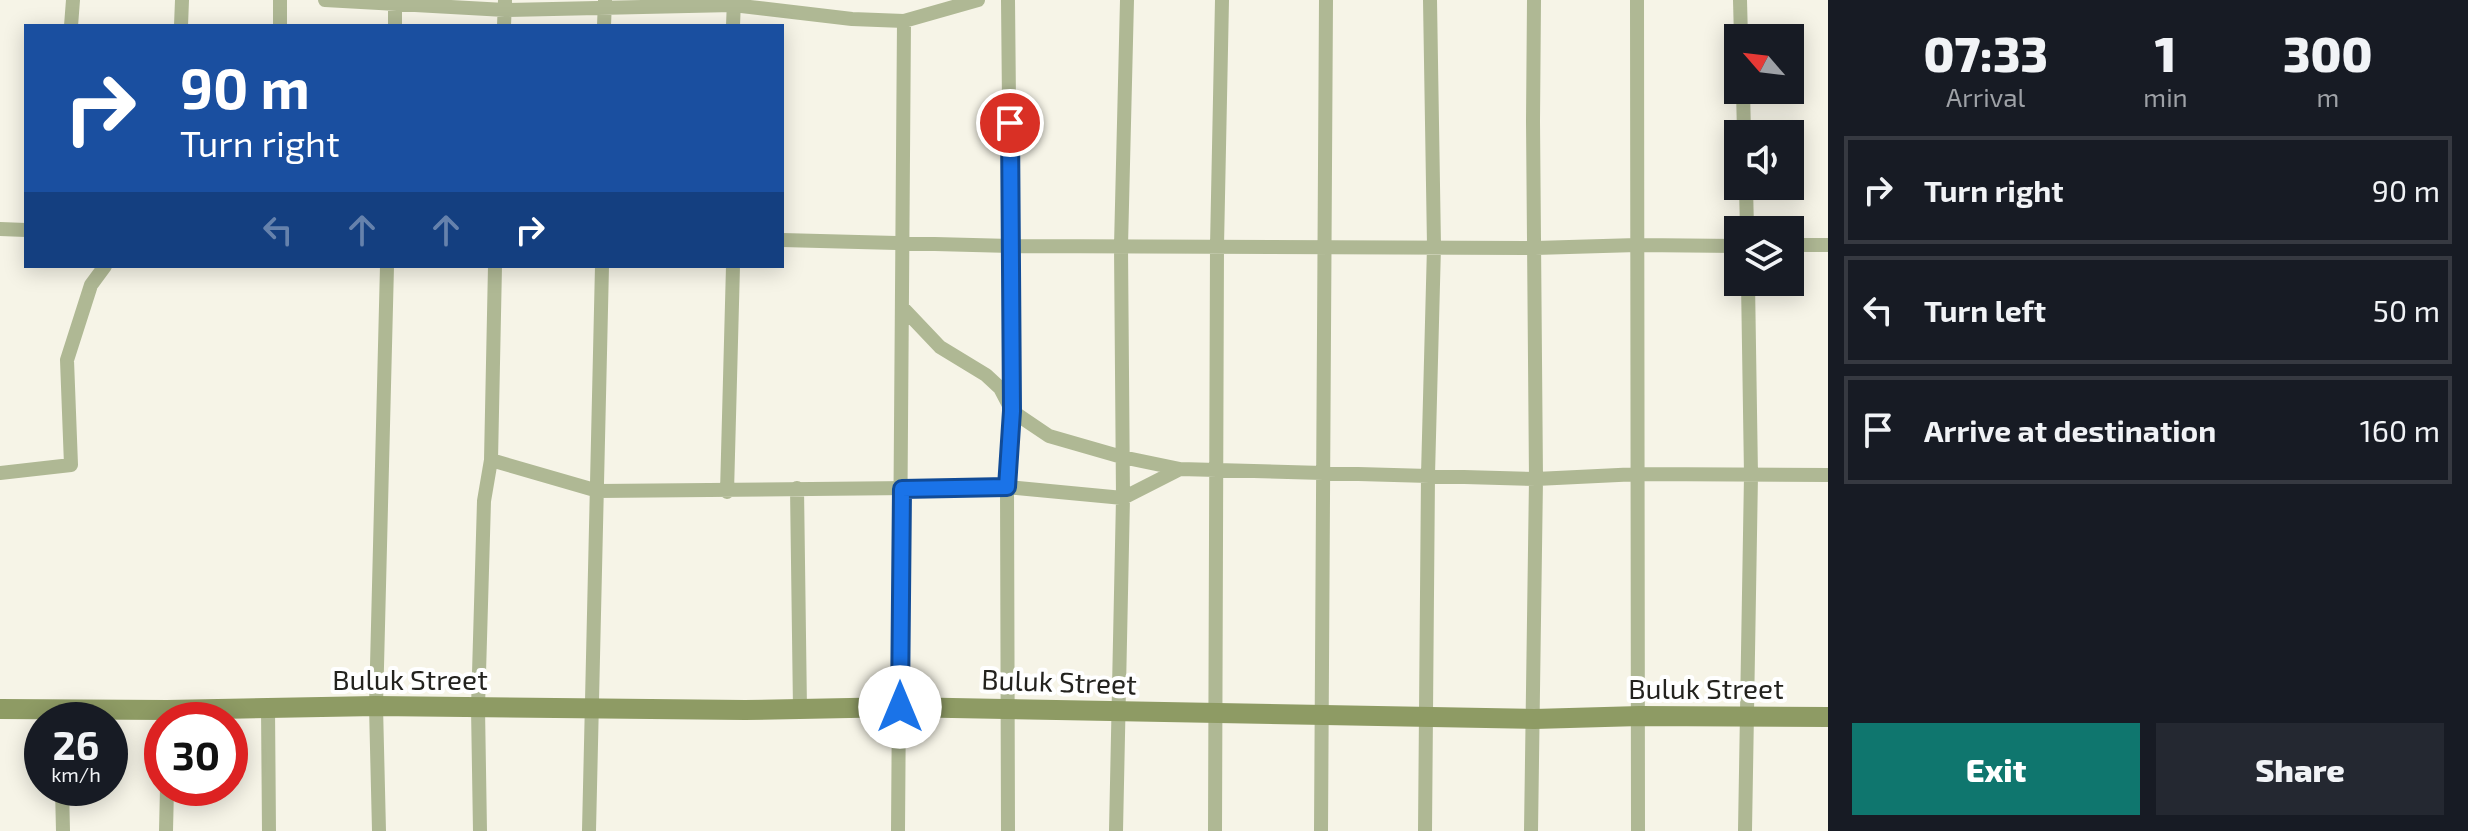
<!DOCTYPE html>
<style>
body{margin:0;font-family:"Exo 2",sans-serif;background:#242831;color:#f1f3f6;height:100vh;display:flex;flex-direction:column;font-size:30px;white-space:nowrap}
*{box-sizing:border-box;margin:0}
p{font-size:26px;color:#9ea1a6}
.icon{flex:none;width:44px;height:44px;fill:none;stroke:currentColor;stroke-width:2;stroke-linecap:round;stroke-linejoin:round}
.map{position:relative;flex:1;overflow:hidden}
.drawer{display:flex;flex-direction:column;background:#171b24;width:640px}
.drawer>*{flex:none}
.top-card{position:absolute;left:24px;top:24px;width:760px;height:244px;border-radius:0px;box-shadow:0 4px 20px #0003;background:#1a4fa0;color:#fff;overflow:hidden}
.needle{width:52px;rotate:298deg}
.controls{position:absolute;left:1724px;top:24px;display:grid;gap:16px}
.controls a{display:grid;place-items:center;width:80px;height:80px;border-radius:0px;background:#171b24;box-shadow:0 4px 20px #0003;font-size:40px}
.speed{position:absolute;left:24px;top:702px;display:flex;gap:16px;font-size:40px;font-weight:700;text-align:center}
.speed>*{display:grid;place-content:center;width:104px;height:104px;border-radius:50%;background:#171b24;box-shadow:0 4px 20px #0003;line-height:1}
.speed small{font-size:20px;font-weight:400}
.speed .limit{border:12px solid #d22;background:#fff;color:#111}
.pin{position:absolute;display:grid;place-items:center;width:68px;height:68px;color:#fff;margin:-34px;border:4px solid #fff;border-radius:50%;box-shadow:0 2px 8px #0007}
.me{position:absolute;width:88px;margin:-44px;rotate:0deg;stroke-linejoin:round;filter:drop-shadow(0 0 6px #0008)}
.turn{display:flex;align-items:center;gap:28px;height:168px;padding:0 24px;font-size:36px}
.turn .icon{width:104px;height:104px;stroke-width:2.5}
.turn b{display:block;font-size:56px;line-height:68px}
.lanes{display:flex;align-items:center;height:76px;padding:0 24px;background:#0003;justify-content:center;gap:40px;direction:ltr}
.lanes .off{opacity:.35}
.eta{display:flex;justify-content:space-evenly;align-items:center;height:136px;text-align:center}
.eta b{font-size:48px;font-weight:800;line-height:56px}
.primary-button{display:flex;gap:16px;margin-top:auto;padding:16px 24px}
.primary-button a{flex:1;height:92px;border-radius:0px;background:#0f766e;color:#fff;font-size:32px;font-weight:800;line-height:92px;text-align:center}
.primary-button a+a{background:#242831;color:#f1f3f6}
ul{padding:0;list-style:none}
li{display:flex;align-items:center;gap:24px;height:108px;margin:0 16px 12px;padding:0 8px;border:4px solid #363941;border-radius:0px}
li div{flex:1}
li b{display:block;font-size:30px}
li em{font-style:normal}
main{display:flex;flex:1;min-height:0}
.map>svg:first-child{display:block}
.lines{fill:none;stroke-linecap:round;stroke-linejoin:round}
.street{stroke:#afb894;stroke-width:14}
.secondary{stroke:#8e9b64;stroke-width:20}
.route-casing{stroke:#114b97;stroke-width:20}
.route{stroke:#1a73e8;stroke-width:14}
.labels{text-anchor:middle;stroke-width:8;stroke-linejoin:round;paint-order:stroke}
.street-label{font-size:28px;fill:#23221e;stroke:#fff}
</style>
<main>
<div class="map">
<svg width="1828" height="831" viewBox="0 0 1828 831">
<rect width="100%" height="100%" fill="#f6f4e7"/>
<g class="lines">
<path class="street" d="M325 0 505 10 733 5 852 19 904 21 978 0
M1637 0 1638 831
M1740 0 1741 38
M71 26 73 0
M181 26 182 0
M280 26V0
M395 26V0
M504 26 505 0
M604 26 605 0
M733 26 734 0
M1743 90 1744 134
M1746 186 1747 230
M0 229 26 230
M782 240 1011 246 1535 248 1637 245 1738 246
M1790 245H1828
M902 307 940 347 986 375 1000 388 1012 411 1049 436 1122 457 1180 469
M491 460 598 491 1007 487 1123 498 1180 469 1536 479 1639 474 1828 475
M0 473 71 465 67 360 91 285 105 266
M797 488 800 709
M727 492 733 266
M268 708 269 831
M62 788 63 831
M166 831 167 788
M379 831 376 706 387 266
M480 831 478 708 484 501 491 460 495 266
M589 831 602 266
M898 831 904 21
M1008 831 1007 487 1012 411 1008 0
M1116 831 1123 498 1121 246 1127 0
M1215 831 1217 246 1222 0
M1321 831 1326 0
M1425 831 1428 475 1434 246 1430 0
M1531 831 1536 479 1533 121 1534 0
M1745 831 1751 475 1748 282"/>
<path class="secondary" d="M0 709 167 710 376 706 745 710 900 707 1534 719 1640 716 1828 717"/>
</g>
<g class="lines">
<g class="route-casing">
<path id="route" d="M900 707 902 489 1007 487 1012 411 1010 123"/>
</g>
<use href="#route" class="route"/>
</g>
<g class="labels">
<g class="street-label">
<text x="410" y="690">Buluk Street</text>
<text transform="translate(1059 682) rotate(2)" y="10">Buluk Street</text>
<text x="1706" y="699">Buluk Street</text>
</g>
</g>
</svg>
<div class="controls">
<a><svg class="needle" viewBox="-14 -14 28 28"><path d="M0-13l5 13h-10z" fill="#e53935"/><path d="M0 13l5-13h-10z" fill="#9ea1a6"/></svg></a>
<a><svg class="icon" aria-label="sound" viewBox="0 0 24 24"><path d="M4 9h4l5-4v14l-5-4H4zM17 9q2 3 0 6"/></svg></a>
<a><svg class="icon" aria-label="layers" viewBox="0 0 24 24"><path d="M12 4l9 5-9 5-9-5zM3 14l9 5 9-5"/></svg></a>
</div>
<div class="speed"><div>26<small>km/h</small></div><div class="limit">30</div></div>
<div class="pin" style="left:1010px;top:123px;background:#d93025"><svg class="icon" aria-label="arrive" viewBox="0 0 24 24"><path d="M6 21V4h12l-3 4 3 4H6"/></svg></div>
<svg class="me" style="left:900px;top:707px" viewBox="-20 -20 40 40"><circle r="19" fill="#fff"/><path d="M0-13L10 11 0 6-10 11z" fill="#1a73e8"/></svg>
<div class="top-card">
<div class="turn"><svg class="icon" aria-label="right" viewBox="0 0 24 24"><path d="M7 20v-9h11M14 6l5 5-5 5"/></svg><div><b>90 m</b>Turn right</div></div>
<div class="lanes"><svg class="icon off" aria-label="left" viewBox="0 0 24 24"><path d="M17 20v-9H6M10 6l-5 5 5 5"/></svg><svg class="icon off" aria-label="ahead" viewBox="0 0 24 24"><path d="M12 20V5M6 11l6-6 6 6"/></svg><svg class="icon off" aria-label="ahead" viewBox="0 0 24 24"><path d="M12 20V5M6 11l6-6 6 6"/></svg><svg class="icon" aria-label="right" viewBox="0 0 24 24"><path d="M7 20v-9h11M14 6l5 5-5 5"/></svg></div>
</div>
</div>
<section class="drawer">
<div class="eta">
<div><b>07:33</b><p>Arrival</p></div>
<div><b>1</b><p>min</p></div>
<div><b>300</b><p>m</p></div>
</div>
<ul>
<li><svg class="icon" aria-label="right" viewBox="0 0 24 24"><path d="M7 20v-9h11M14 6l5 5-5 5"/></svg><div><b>Turn right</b></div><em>90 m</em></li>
<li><svg class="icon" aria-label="left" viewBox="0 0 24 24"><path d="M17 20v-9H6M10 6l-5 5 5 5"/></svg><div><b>Turn left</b></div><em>50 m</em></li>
<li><svg class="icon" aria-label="arrive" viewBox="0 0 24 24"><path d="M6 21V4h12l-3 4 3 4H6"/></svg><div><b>Arrive at destination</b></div><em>160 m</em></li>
</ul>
<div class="primary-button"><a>Exit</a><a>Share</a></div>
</section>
</main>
